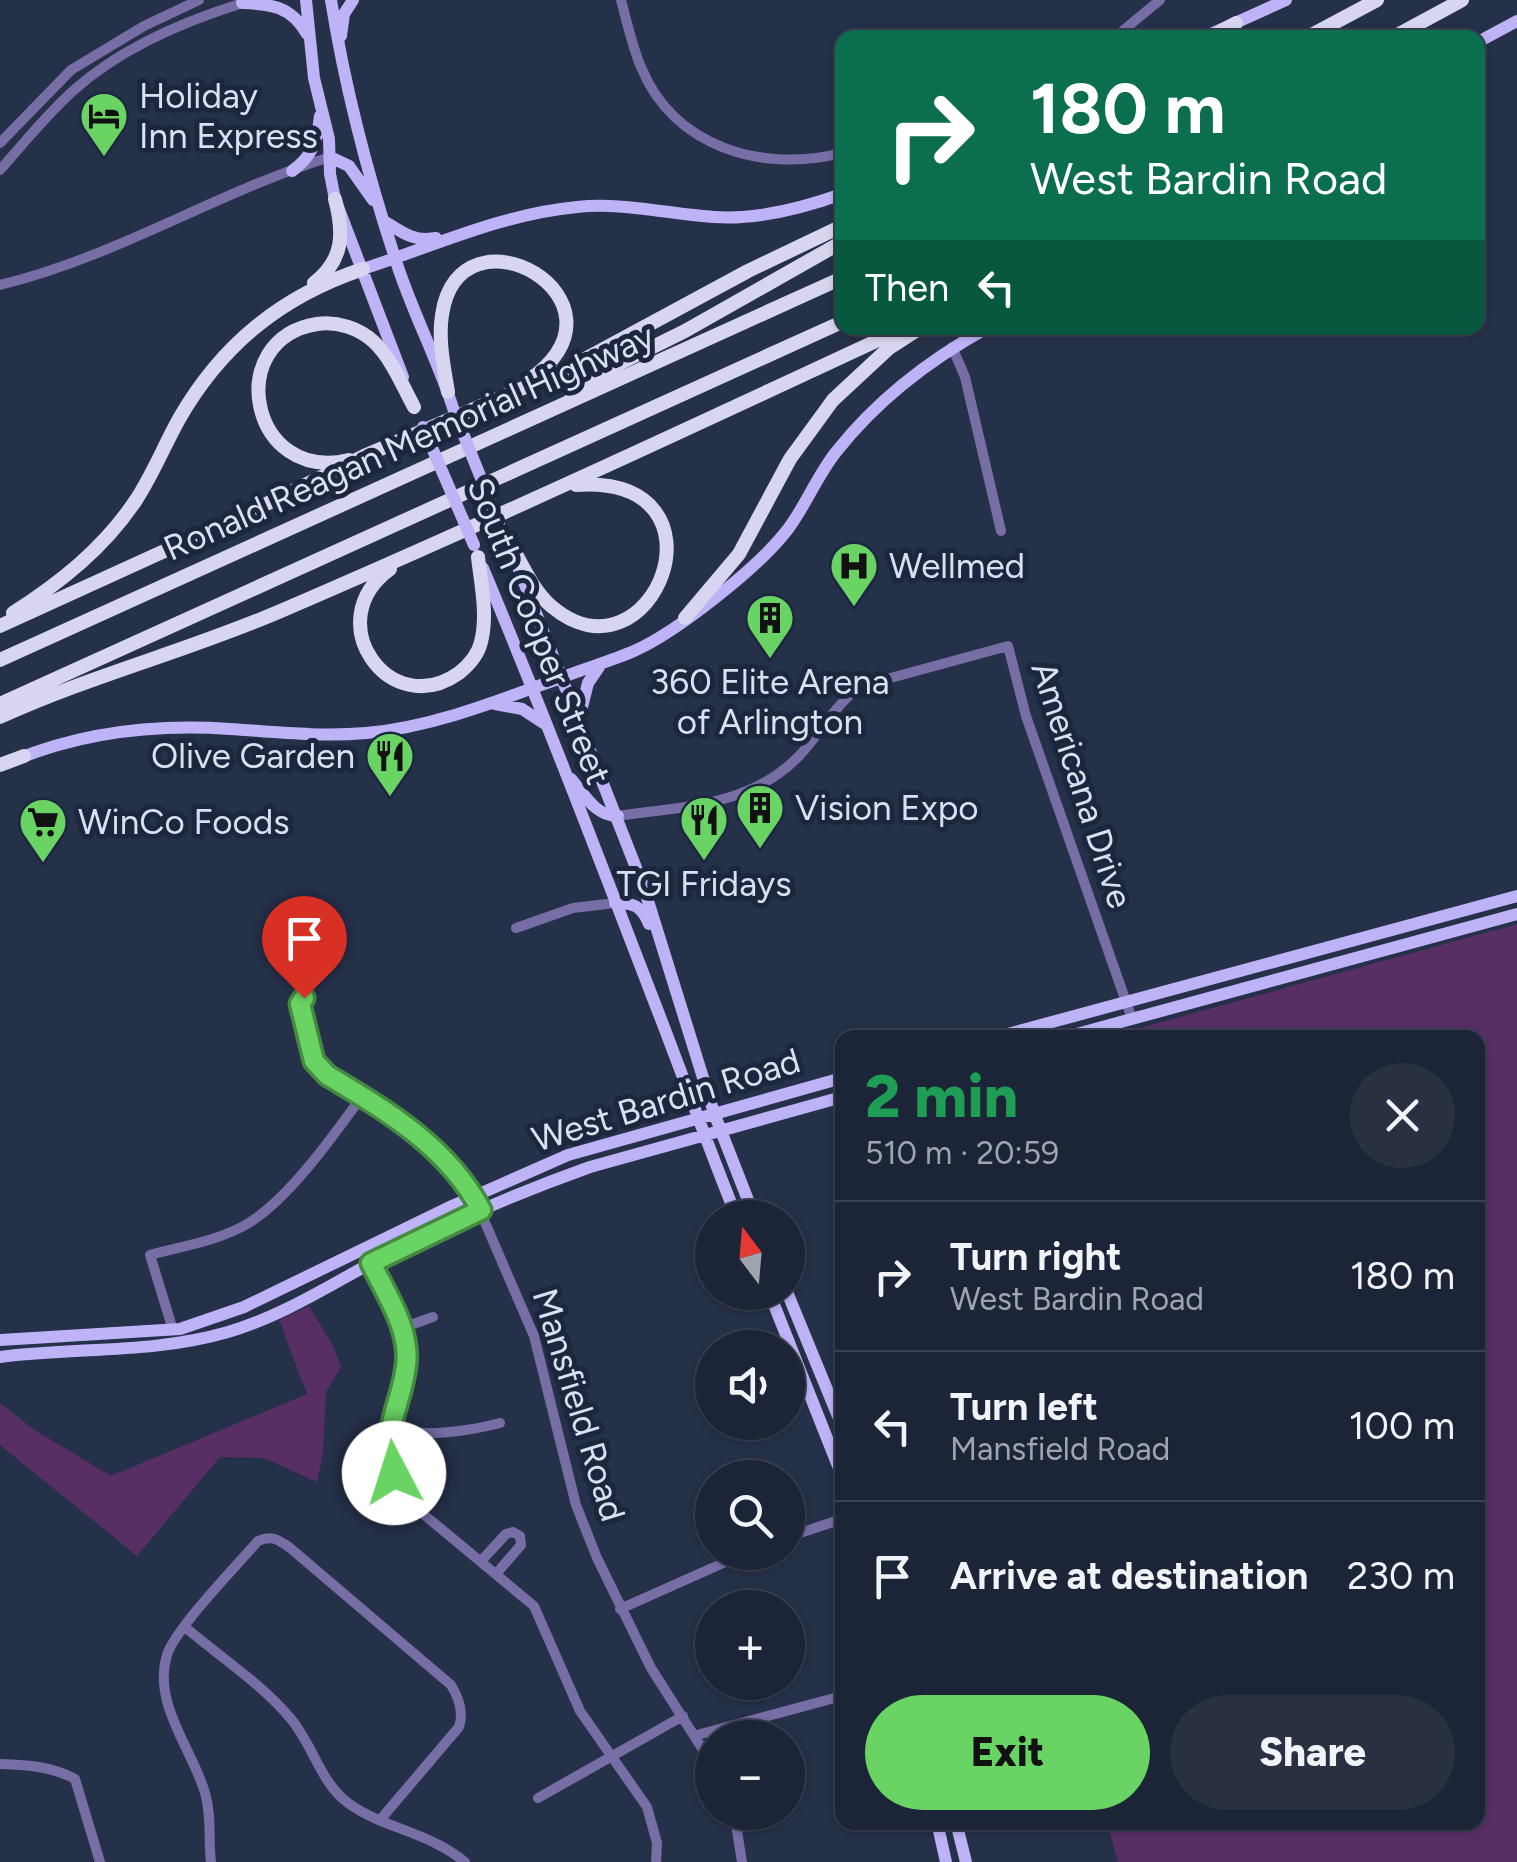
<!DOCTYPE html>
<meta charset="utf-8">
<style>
body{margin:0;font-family:Figtree,sans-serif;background:#293042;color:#f1f3f6;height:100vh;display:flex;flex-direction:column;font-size:38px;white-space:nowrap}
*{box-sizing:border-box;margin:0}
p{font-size:32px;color:#a0a4ad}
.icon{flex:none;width:55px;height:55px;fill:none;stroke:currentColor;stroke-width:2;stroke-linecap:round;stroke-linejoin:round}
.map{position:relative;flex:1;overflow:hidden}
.panel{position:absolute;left:835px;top:1030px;width:650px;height:800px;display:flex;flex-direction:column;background:#1c2437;border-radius:20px;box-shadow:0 2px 8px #0004,0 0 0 2px #3a4152}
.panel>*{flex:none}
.top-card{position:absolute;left:835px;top:30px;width:650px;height:305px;border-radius:20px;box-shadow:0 2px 8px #0004,0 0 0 2px #3a4152;background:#0b6e4f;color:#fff;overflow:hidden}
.needle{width:65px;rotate:344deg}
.buttons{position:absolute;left:695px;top:1200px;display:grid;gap:20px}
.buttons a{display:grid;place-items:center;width:110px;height:110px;border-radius:50%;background:#1c2437;box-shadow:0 2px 8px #0004,0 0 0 2px #3a4152;font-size:50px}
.pin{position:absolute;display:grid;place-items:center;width:85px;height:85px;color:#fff;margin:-102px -42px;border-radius:50% 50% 50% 0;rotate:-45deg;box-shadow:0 0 10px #0007}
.pin .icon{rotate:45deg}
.me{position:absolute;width:110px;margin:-55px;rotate:355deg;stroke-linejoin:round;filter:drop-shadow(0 0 8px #0008)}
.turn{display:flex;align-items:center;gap:35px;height:210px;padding:0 30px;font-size:45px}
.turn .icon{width:130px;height:130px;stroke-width:2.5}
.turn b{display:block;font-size:70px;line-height:85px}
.then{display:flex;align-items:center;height:95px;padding:0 30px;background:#0003;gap:20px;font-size:38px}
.round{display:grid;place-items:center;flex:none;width:105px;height:105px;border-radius:52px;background:#293042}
.headline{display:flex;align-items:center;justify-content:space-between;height:170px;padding:0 30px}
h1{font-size:60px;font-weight:800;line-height:75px;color:#1e9e55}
.primary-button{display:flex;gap:20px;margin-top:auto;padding:20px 30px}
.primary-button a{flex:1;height:115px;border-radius:60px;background:#69d464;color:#111;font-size:40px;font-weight:800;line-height:115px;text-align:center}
.primary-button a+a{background:#293042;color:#f1f3f6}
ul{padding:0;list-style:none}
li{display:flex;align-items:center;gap:30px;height:150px;padding:0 30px;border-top:2px solid #3a4152}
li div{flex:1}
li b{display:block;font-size:38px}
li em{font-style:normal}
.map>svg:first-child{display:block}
.green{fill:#572f65}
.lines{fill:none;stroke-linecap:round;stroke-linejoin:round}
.minor{stroke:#776ea5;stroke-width:10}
.major{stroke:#bdb3f6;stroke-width:12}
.highway{stroke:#d8d5f0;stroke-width:14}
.major-bridge{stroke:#bdb3f6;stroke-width:12}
.route-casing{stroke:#448a41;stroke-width:25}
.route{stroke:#69d464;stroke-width:18}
.labels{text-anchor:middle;stroke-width:10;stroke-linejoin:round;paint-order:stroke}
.poi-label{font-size:35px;fill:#d9e0f0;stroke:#1c263e;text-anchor:start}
.street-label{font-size:35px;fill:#d9e0f0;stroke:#1c263e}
</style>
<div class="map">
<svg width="1517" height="1862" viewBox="0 0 1517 1862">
<rect width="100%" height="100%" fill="#253049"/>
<path class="green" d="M1517 924V1862H1118L1107 1823 1478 1822V1038L1107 1037Z
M309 1306 333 1346 341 1367 326 1392 323 1452 317 1482 264 1458 220 1457 137 1556 0 1445V1403L33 1429 111 1476 307 1394 279 1320Z"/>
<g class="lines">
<path class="minor" d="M621 0C627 22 632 46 641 67 674 148 763 173 842 153
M1114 38 1160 0
M0 143 71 70 144 26 199 0
M0 170C24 143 47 114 74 90 121 48 187 20 246 2
M0 285C116 257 217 192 330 157
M952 347 965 377 1001 531
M618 816C683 806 750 807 799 756 821 733 835 704 861 686L1008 646 1026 716 1132 1019
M516 928 573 908 615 903
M304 998 300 1004 314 1061 327 1075 433 1147 450 1163 474 1197 534 1336 576 1505 597 1558 651 1668 712 1764
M371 1263C386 1293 405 1324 406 1359 407 1372 401 1385 397 1397 384 1445 387 1475 422 1513L534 1606 580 1711 647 1807 657 1843 656 1862
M402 1328 433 1317
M173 1330 150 1255C182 1246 218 1241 247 1224 288 1200 334 1135 362 1096
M388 1430C428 1436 461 1433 500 1423
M788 1537 842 1519
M481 1561 506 1534 513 1532 520 1536 521 1545 496 1574
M620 1609 748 1552
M185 1627C220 1657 262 1684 291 1719 313 1745 320 1782 348 1803 384 1829 427 1831 465 1862
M697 1735 842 1696
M0 1764C27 1765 51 1766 75 1779L100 1862
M538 1798 683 1716
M734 1812 742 1862
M211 1862C208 1839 212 1816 205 1793 193 1750 152 1704 167 1655 175 1629 237 1565 258 1541 271 1535 277 1539 289 1547L451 1685C459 1698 464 1712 459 1727L380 1820"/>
<path class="major" d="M306 0 314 78 329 139 330 174 335 199 403 377
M331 0C345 88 368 176 396 261 412 312 438 360 454 411
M242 3C271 4 291 6 307 34
M341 36 344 14 353 0
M1202 38 1286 0
M1478 42 1517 21
M330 157 349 166 373 200
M292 171C313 156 317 141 320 116
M384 221C403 233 414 242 436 238
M363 269C434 246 502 214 577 207 622 202 669 214 714 217 757 220 803 208 842 194
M518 567 644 888 714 1113 755 1218
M483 568C542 709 597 853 652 996 681 1070 707 1144 737 1218
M495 704 522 709 545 724
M579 719 588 683 601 664
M15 760C83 732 157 724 230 729 276 732 320 737 366 733 434 727 500 700 563 677 586 668 611 661 634 651 677 632 759 567 788 529 806 505 817 476 836 452 877 400 929 360 987 328
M571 779C584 794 596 817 618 816
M615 903C634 902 642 907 649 924
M993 1038 1517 896
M1062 1038 1517 914
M769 1292 842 1476
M787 1292 842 1426
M0 1340 180 1329 244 1307 452 1206 568 1155 842 1078
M0 1357C77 1347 152 1354 228 1332 283 1316 335 1282 386 1255 452 1221 520 1192 590 1167L842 1097
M937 1822 946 1862
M956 1822 966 1862"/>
<path class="highway" d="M1209 38 1236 23
M1306 38 1377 0
M1392 38 1462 0
M314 283C344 260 344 233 335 199
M448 392C444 367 438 340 442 315 459 197 644 300 529 380
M570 401 578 384 685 331 842 242
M349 460C250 484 222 339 317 324 337 321 359 328 374 342 392 359 402 385 414 407
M509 542C522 563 532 590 551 606 652 692 739 474 576 485
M390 569C318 621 390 722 459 673 469 665 478 655 481 642 488 615 481 584 478 557
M13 613C61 582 104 548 136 500 153 474 164 446 179 419 222 344 282 296 363 269
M685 618 739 554 790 459 833 400 889 348 920 328
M0 626 248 513 364 456 563 371 748 271 842 226
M0 660 842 278
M0 704 842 322
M0 717C92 675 191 650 283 610 492 520 698 424 904 328
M0 765 24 756"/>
<path class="major-bridge" d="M454 411 499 523
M423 427 474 545"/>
</g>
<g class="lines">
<g class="route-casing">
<path id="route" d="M304 998 300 1004 314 1061 327 1075C387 1111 448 1147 481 1210L371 1263C386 1294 411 1330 406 1366 400 1411 382 1423 394 1473"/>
</g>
<use href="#route" class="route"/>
</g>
<defs>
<g id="hotel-pin" transform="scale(2.5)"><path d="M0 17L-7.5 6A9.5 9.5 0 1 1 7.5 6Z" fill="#69d464" stroke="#1c263e"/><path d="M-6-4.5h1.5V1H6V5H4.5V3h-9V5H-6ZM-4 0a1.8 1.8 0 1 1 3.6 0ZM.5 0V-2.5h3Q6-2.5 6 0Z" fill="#111"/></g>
<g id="hospital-pin" transform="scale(2.5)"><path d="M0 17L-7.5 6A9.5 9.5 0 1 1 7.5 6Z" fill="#69d464" stroke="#1c263e"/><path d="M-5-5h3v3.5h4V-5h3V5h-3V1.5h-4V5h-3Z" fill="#111"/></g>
<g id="building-pin" transform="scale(2.5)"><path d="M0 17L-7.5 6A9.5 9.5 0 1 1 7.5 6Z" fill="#69d464" stroke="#1c263e"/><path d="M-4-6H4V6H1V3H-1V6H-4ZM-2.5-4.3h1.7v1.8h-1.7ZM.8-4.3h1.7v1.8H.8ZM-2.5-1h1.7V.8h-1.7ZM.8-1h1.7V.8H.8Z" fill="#111"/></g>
<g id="restaurant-pin" transform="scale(2.5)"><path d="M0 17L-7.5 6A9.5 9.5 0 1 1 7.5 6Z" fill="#69d464" stroke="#1c263e"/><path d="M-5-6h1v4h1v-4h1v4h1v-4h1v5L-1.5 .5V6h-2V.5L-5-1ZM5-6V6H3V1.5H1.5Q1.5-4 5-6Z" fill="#111"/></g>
<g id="supermarket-pin" transform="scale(2.5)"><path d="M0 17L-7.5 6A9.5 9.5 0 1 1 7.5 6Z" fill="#69d464" stroke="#1c263e"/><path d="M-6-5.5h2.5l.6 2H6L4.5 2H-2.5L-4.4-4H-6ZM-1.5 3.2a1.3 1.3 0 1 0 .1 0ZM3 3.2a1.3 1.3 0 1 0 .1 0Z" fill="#111"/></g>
</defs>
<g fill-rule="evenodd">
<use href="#hotel-pin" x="104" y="116"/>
<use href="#hospital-pin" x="854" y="566"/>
<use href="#building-pin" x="770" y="618"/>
<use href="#restaurant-pin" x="390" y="756"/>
<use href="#building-pin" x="760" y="808"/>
<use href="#restaurant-pin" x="704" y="820"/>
<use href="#supermarket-pin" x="43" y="822"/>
</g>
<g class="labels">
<g class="poi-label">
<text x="139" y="108">Holiday<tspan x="139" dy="40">Inn Express</tspan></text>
<text x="889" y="578">Wellmed</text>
<text x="770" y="694" text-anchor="middle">360 Elite Arena<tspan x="770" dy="40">of Arlington</tspan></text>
<text x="355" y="768" text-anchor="end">Olive Garden</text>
<text x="795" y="820">Vision Expo</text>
<text x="78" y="834">WinCo Foods</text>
<text x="704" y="896" text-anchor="middle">TGI Fridays</text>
</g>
<g class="street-label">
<text transform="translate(409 442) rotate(-24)" y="12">Ronald Reagan Memorial Highway</text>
<text transform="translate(539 631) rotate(68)" y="12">South Cooper Street</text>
<text transform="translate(1082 785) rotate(72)" y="12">Americana Drive</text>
<text transform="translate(666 1100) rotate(-17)" y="12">West Bardin Road</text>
<text transform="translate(579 1405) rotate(73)" y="12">Mansfield Road</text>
</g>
</g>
</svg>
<div class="buttons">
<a><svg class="needle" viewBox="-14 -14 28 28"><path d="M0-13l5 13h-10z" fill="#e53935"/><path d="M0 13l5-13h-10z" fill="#a0a4ad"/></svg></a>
<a><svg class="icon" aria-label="sound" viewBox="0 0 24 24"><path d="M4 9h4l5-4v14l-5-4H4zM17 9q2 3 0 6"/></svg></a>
<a><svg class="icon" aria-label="search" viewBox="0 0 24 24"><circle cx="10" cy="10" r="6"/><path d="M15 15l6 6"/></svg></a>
<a>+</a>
<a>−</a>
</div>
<div class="pin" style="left:304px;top:998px;background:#d93025"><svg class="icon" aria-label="arrive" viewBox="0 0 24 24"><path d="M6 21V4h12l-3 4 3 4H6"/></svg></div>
<svg class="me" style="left:394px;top:1473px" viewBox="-20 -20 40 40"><circle r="19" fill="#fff"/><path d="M0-13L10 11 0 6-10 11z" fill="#69d464"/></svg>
<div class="top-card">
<div class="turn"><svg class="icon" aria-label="right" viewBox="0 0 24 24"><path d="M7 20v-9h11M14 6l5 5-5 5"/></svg><div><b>180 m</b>West Bardin Road</div></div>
<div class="then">Then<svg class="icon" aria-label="left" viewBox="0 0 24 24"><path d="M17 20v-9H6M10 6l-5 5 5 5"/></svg></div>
</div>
<section class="panel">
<div class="headline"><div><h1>2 min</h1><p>510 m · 20:59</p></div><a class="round"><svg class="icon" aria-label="close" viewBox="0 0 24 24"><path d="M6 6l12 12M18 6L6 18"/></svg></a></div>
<ul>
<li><svg class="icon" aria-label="right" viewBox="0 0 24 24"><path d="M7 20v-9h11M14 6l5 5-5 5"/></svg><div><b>Turn right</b><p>West Bardin Road</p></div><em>180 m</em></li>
<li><svg class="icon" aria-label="left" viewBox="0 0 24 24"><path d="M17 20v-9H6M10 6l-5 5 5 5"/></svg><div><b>Turn left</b><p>Mansfield Road</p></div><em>100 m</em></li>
<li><svg class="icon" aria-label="arrive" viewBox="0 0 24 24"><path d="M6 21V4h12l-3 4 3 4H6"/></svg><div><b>Arrive at destination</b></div><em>230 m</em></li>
</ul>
<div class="primary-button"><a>Exit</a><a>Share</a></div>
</section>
</div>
